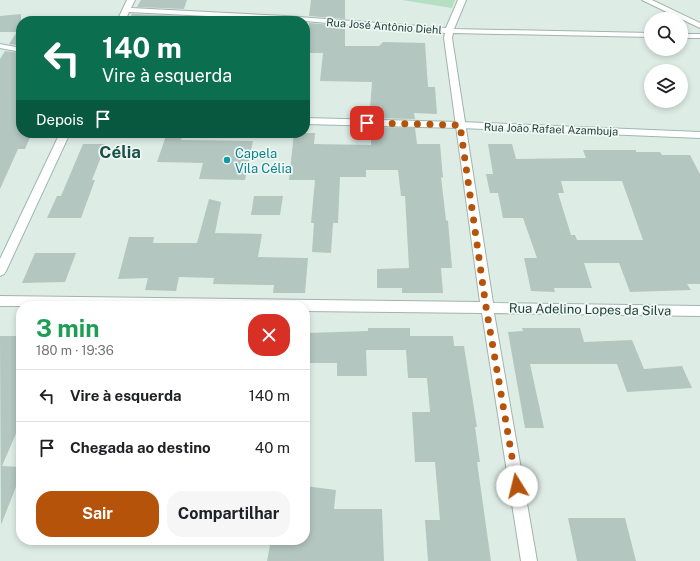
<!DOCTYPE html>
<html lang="pt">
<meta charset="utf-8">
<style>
body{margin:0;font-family:"Public Sans",sans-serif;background:#f6f6f6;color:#202124;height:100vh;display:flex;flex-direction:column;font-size:15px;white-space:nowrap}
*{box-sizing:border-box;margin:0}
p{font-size:13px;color:#757577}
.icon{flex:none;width:22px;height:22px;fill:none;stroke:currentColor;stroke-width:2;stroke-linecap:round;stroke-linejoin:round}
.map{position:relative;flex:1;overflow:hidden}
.panel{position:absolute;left:16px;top:301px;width:294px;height:244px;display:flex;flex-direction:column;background:#fff;border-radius:16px;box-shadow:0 2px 6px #0003}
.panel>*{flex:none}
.hud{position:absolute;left:16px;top:16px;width:294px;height:122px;border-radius:16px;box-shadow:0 2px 6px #0003;background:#0b6e4f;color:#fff;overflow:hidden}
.controls{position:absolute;left:644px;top:12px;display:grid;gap:8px}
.controls a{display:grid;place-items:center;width:44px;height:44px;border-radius:50%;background:#fff;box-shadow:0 2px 6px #0003;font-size:20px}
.pin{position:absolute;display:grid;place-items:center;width:34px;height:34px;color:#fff;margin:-17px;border-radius:8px;box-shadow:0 2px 6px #0006}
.me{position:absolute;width:44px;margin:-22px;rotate:351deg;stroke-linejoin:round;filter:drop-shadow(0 0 3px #0008)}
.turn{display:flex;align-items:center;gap:14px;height:84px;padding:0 20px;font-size:18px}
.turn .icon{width:52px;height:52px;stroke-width:2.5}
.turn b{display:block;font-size:28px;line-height:34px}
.then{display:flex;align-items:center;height:38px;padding:0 20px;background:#0003;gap:8px;font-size:15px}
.round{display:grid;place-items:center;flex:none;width:42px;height:42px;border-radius:16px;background:#f6f6f6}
.summary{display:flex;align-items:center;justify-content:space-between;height:68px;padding:0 20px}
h1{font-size:24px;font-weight:700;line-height:30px;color:#1e9e55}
.primary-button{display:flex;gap:8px;margin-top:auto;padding:8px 20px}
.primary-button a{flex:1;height:46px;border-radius:16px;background:#b45309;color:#fff;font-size:16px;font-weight:700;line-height:46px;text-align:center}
.primary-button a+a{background:#f6f6f6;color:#202124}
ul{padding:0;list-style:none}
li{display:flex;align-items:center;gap:12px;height:52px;padding:0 20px;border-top:1px solid #e0e0e0}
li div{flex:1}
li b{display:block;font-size:15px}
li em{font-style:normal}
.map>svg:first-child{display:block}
.green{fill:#b4dfc1}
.building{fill:#b3c6bf;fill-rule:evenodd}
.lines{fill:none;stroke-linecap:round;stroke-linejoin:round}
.street-casing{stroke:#a1b4ad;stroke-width:2}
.secondary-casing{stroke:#9cb8af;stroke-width:2}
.street{fill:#fff;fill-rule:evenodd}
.secondary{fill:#fff;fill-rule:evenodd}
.route{stroke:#b45309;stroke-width:7;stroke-dasharray:0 12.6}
.culture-dot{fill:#0f9aa8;stroke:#eff8f4;stroke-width:1.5}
.labels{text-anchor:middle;stroke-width:3.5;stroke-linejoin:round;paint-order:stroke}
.far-street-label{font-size:11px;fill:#1e3d35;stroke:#eff8f4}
.culture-label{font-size:13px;fill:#0d838f;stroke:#eff8f4;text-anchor:start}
.street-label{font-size:13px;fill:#1e3d35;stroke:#eff8f4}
.district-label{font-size:17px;font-weight:bold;fill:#185145;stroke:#eff8f4}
</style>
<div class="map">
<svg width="700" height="561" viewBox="0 0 700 561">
<rect width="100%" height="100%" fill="#deece6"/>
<path class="green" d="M402 0H455L452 8Z"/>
<path class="building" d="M141 0H187L184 9 137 7Z
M311 0H345V19L309 16Z
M21 14V46L9 44 17 32H0V16Z
M132 14 182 16 181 21H128Z
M309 23 345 26V46H379L383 42 425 43 428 87H435L437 114 414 113 415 119 371 118V109H370L372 82 320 81 323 53H307Z
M5 51 21 53V133H32L25 149H18L0 189V59Z
M371 127 415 128 417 144H440L443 178 441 177 446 220 448 221 452 268H441L443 293H402V288H377V269L409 268 405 196H401L398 170H366V177H340L338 223H333L331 253 312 252 314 223H311L315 180H289L294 133H315L314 144 371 145Z
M167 133H183L181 140 253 141 245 180 199 179 203 163 157 162Z
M83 144H106L92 180H95L81 218H47L57 196H61Z
M488 144H512L516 159 586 158 583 150H636V152H660L662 155H690L700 174V284H687L691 290 630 292 619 263H584L592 288H554L555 292 531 291 524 258H537L523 218H503L498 193H490L486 174H493ZM561 181H622L643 240H577L575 235H571L558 193H564Z
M254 196H283L280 215H251Z
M209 199 221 202 215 233 262 234 258 257 308 258 305 293H273L274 285 213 284 214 278 179 277 176 291 145 290 148 278 118 279 129 237H154L153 243H197Z
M35 253H76L65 282 22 283Z
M368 328H410V336H453L454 346H464L477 427H475L480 462H477L491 561H428L425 520H440L435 462H415L412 412H430L427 378H408L406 350H366L367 376H337V363H306L307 333 368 331Z
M522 328H580L584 342 632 340 644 369 682 366 692 388 627 392 617 364H530L544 428H525L508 332 523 331Z
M0 336H21V422L2 466 21 467V474L1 525Z
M305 486 336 490 334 509H382L384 561H267L271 540H305Z
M568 518H625L636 561H577Z"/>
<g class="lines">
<g class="street-casing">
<path id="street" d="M127 0H135L131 8 285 16 446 28 458 0H466L454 29 651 33V37L453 33 452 38 493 303 700 306V316L494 313 537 561H521L482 313 305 311V306H0V296L480 302 444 38 445 33 305 21 129 12 125 21H117Z
M642 0H652L700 23V28Z
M681 34H700V38H681Z"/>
</g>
<g class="secondary-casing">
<path id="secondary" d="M0 44 21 48V52L0 48Z
M305 118 460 122 700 132V138L460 128 305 124Z
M60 133H70L6 271 4 274 0 276V259Z"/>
</g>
<use href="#street" class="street"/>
<use href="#secondary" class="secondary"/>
</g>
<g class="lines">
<path class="route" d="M367 123 460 125 486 307 517 486"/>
</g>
<circle class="culture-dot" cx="227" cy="160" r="4"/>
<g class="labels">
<g class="far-street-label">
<text transform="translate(384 26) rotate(4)" y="4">Rua José Antônio Diehl</text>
<text transform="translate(551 129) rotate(2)" y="4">Rua João Rafael Azambuja</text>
</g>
<g class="culture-label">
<text x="235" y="158">Capela<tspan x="235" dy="15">Vila Célia</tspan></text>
</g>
<g class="street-label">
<text transform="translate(590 309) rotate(1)" y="5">Rua Adelino Lopes da Silva</text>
</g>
<g class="district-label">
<text x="120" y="158">Célia</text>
</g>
</g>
</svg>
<div class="controls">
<a><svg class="icon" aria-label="search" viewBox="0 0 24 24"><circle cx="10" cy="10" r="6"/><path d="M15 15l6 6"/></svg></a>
<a><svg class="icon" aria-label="layers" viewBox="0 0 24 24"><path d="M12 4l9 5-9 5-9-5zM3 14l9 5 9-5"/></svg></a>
</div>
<div class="pin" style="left:367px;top:123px;background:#d93025"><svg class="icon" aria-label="arrive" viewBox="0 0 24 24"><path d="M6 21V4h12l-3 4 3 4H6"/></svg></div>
<svg class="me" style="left:517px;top:486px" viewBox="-20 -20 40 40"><circle r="19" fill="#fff"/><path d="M0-13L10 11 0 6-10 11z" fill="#b45309"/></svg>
<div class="hud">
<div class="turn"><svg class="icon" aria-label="left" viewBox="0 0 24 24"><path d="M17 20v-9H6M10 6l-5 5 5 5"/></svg><div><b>140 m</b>Vire à esquerda</div></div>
<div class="then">Depois<svg class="icon" aria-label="arrive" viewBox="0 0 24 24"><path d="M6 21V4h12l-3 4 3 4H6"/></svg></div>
</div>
<section class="panel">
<div class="summary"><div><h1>3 min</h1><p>180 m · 19:36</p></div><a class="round" style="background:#d93025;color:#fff"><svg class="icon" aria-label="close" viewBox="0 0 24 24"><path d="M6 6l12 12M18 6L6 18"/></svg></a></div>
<ul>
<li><svg class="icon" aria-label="left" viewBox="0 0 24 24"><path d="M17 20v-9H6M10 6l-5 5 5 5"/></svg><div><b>Vire à esquerda</b></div><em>140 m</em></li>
<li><svg class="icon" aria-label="arrive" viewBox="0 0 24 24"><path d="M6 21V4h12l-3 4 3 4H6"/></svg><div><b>Chegada ao destino</b></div><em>40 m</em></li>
</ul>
<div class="primary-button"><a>Sair</a><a>Compartilhar</a></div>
</section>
</div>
